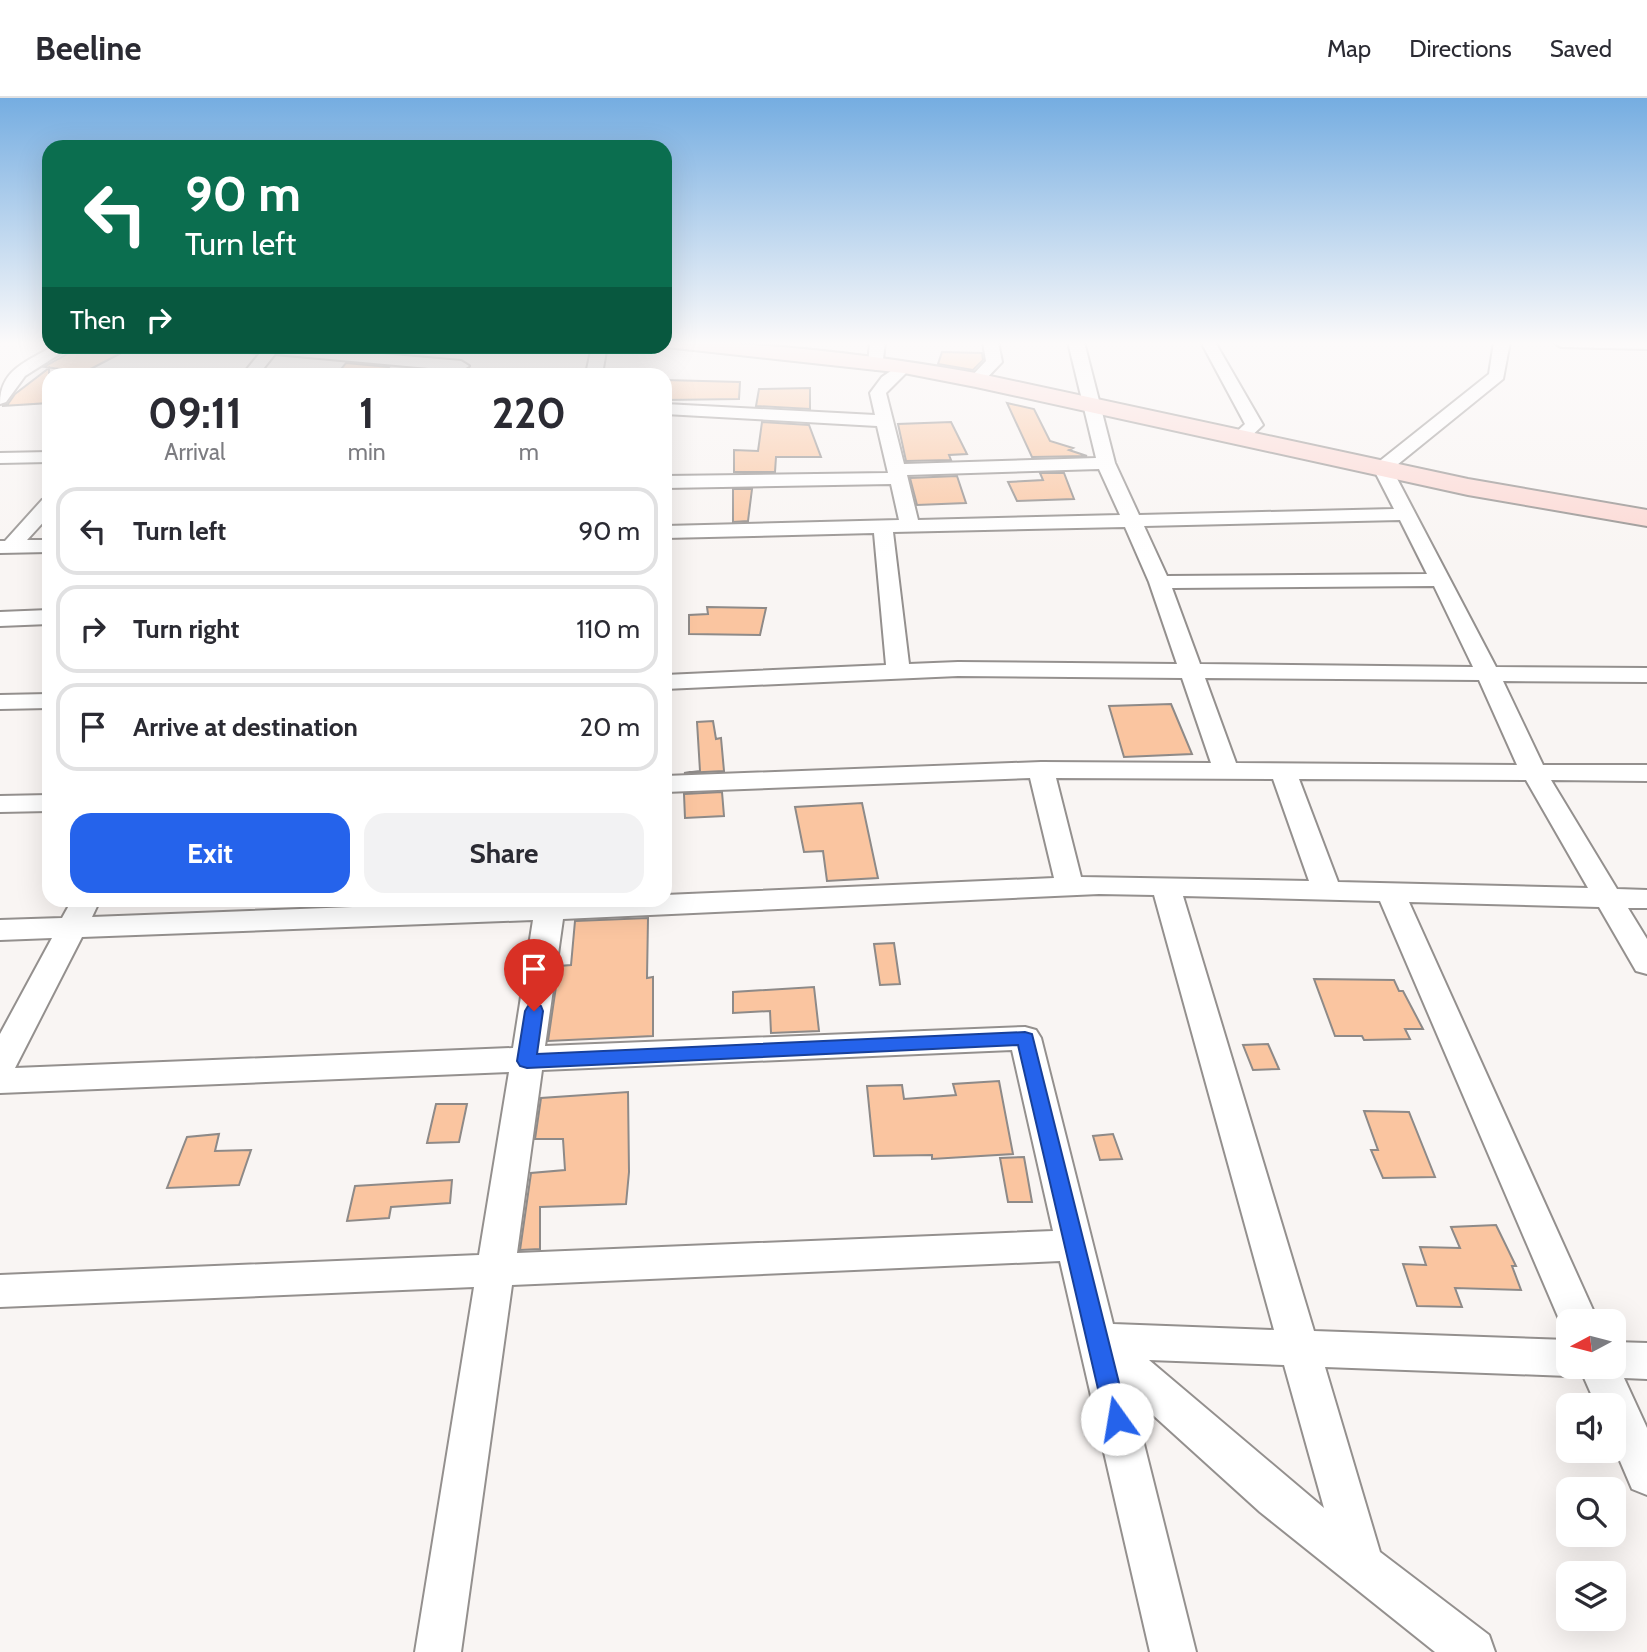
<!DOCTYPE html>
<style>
body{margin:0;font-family:Cabin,sans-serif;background:#f2f2f3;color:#2b2b33;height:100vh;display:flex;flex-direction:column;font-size:26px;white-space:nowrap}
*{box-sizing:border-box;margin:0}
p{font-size:23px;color:#7c7c81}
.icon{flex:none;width:38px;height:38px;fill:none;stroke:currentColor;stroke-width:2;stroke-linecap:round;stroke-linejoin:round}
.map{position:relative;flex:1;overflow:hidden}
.drawer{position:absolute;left:42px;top:270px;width:630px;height:539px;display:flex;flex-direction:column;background:#fff;border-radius:21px;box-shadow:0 7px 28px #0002}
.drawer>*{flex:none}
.banner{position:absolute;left:42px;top:42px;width:630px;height:214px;border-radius:21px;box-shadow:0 7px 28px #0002;background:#0b6e4f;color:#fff;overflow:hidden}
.needle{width:46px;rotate:263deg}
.tools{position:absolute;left:1556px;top:1211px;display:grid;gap:14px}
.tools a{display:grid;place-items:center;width:70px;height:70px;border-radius:14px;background:#fff;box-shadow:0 7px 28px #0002;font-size:35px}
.pin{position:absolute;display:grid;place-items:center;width:60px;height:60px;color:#fff;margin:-72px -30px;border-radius:50% 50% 50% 0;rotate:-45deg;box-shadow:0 0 7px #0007}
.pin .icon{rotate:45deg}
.me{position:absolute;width:77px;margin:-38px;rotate:347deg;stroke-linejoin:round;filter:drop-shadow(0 0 5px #0008)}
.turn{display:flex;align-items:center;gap:24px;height:147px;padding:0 28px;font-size:32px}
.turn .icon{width:91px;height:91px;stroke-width:2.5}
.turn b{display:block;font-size:49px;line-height:60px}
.then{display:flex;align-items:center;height:66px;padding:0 28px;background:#0003;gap:14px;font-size:26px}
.eta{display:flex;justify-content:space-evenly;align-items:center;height:119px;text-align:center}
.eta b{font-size:42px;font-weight:800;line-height:49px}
.cta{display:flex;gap:14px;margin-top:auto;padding:14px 28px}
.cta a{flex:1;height:80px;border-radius:21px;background:#2563eb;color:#fff;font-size:28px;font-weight:800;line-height:80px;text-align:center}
.cta a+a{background:#f2f2f3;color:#2b2b33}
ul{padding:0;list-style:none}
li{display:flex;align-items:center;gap:21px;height:88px;margin:0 14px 10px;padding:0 14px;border:4px solid #e1e1e2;border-radius:21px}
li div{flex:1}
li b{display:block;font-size:26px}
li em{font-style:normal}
header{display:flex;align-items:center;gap:42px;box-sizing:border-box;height:98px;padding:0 35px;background:#fff;border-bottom:2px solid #e1e1e2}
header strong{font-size:33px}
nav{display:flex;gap:38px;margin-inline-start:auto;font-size:24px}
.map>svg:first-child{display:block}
.building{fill:#fac5a0;stroke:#8e8a88;stroke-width:2}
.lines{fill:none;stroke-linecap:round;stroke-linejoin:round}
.street-casing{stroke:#94908e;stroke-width:4}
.secondary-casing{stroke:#94908e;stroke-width:4}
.street{fill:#fff;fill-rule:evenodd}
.secondary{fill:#fcd8d3;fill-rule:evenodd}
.route{fill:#2563eb;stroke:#184099;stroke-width:2}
</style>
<header>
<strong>Beeline</strong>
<nav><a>Map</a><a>Directions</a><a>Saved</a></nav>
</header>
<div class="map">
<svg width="1647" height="1554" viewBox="0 0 1647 1554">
<rect width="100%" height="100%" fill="#f9f5f3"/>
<path class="building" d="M80 249 123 254 85 274 44 269Z
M942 254 982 255 983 262 973 272 938 266Z
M346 265 389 269 385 274 338 275Z
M49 270V305L2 308 8 306 15 296Z
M665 282 740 284 739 301 665 302Z
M810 290V311L756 308 759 291Z
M1007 305 1034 311 1050 343 1073 350 1069 352 1087 358 1032 359Z
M762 324 809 327 821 359H776L775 374H734V352L758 353Z
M951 324 967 356 949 357 951 362 906 363 898 326Z
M1040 375H1064L1074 401 1017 403 1008 384 1043 382Z
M957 378 966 405 917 407 910 380Z
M733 391H752L748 423 733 424Z
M707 509 766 510 760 537 689 536V517L708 516Z
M1171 606 1192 656 1124 659 1109 608Z
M713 623 716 641 721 640 724 673 684 675 700 673 697 624Z
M722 694 724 718 685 720 684 696Z
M862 705 878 780 827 783 823 753 804 754 795 709Z
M648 820 647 880 653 879V938L548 943 559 868 571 867 575 823Z
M894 845 900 886 880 887 874 846Z
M1314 881 1394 882 1399 893H1403L1423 931H1405L1410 941 1364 942 1362 938H1335Z
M814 889 819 933 771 935 770 913 733 915V894Z
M1268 946 1279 971 1253 972 1243 947Z
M999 983 1013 1056 932 1061V1057L874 1058 867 988 902 987 904 1001 956 997 953 986Z
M628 994 629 1074 626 1106 540 1109V1151L520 1152 531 1075 565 1072 563 1041H535L541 1000Z
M436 1006H467L459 1044 427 1045Z
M1364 1013 1409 1014 1435 1079 1383 1080 1371 1052H1378Z
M219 1036 215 1053 251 1052 239 1087 167 1090 187 1039Z
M1113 1036 1122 1061 1100 1062 1093 1038Z
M1024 1059 1032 1104H1008L1000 1060Z
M452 1082 450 1105 391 1109 389 1120 347 1123 355 1088Z
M1496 1127 1516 1168H1512L1521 1192 1455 1190 1462 1209 1417 1208 1403 1166 1426 1167 1420 1149 1460 1150 1451 1129Z"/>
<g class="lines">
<g class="street-casing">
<path id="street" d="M870 244H885L882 270 876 272 868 267Z
M983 244H998L1002 264 982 285 976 287 968 282 986 263Z
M1068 244H1084L1115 365 1139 417 1394 411 1373 370 1376 366 1489 276 1494 244H1510L1503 281 1392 371 1496 569 1647 570V584L1503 583 1543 667H1647V683L1551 682 1617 791 1647 792V810H1628L1647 841V876L1636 873 1599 809 1409 804 1598 1223H1568V1236L1565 1235 1380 803 1183 798 1314 1233 1568 1242V1269H1614V1244L1647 1245V1281L1624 1280 1647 1330V1397L1632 1391 1614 1349V1307H1596L1581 1273 1568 1278 1325 1269 1380 1454 1489 1537 1495 1554H1435L1260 1414 1132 1298 1196 1554H1150L1060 1163 512 1187 461 1554H415L474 1189 0 1209V1177L479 1157 509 974 0 995V936L52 840 0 842V822L62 820 72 802H100L92 819 537 802H665V797L1054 780 1030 680 665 694V678L1041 664 1211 665 1182 580 958 578 665 591V577L886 567 874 435 665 440V428L899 422 891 386 665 390V378L888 375 877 328 665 316V306L875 317 870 295 882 279 904 264 912 269 886 295 904 366 1096 360ZM1099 371 1120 417 918 422 907 377ZM1400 422 1427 476 1167 478 1144 428ZM1125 429 1149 484 1177 566 958 564 909 566 893 434ZM1434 488 1473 569 1200 566 1172 490ZM1205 580 1479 582 1517 667 1236 665ZM1056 680 1273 681 1309 783 1081 779ZM1299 681 1526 682 1588 790 1338 784ZM1099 796 1154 797 1274 1232 1113 1226 1041 940 1036 932 1025 929 545 948 563 821ZM533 822 513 950 15 970 82 839ZM1012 952 1053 1133 517 1155 542 972ZM1149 1262 1284 1267 1324 1410Z
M1201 244H1215L1263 327 1246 343H1234L1231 339 1245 326Z
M1553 244H1647V251L1561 249Z
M53 248H72L25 278 6 304 0 306C0 271 27 264 53 248Z
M229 248H293L461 263 469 268 461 273 275 256 259 276H243L260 255 236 253Z
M592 248H607L602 276H586Z
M49 354V364L0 365V355Z
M49 400V418L27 442H49V454L0 455V443H5L42 402Z
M49 512V526L0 528V514Z
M49 596V610L0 611V597Z
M49 697V713L0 714V698Z"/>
</g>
<g class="secondary-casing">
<path id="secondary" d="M665 244C769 244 874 257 976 275L1468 381 1647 412V428L1468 397 976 289 904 275 657 248H665Z"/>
</g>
<use href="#street" class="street"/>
<use href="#secondary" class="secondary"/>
</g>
<linearGradient id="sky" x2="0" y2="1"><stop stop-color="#75ade1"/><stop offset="0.53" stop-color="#fcfafa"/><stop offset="1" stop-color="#fcfafa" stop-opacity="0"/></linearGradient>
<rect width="1647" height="462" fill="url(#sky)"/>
<path class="route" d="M534 906 541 908 543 913 537 956 1025 934 1032 936 1128 1321 1125 1328 1117 1332 1108 1328 1105 1321 1018 947 527 970 520 968 517 963 525 913 528 908Z"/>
</svg>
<div class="tools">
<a><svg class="needle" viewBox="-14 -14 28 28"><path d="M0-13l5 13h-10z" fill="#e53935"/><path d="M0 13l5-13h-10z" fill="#7c7c81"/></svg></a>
<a><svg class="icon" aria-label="sound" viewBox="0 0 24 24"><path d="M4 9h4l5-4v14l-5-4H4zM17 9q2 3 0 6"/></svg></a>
<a><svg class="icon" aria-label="search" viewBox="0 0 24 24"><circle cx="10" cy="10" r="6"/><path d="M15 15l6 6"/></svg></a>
<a><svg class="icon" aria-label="layers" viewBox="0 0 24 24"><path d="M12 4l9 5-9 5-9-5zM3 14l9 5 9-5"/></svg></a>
</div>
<div class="pin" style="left:534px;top:913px;background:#d93025"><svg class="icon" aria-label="arrive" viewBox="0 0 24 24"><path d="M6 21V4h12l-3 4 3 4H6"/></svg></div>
<svg class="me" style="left:1117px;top:1321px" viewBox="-20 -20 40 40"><circle r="19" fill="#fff"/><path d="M0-13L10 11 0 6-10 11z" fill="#2563eb"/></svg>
<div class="banner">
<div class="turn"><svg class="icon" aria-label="left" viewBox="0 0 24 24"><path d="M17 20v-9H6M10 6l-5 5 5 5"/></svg><div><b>90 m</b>Turn left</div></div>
<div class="then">Then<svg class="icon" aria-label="right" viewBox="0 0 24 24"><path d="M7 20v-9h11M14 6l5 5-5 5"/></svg></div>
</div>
<section class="drawer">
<div class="eta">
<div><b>09:11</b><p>Arrival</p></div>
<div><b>1</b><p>min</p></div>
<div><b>220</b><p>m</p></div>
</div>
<ul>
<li><svg class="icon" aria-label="left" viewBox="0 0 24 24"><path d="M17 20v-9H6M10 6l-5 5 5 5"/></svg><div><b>Turn left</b></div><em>90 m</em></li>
<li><svg class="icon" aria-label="right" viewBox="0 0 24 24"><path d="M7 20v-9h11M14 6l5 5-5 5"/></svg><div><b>Turn right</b></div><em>110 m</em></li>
<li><svg class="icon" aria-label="arrive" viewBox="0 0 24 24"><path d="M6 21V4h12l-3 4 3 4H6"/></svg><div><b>Arrive at destination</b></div><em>20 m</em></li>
</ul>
<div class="cta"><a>Exit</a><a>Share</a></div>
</section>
</div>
